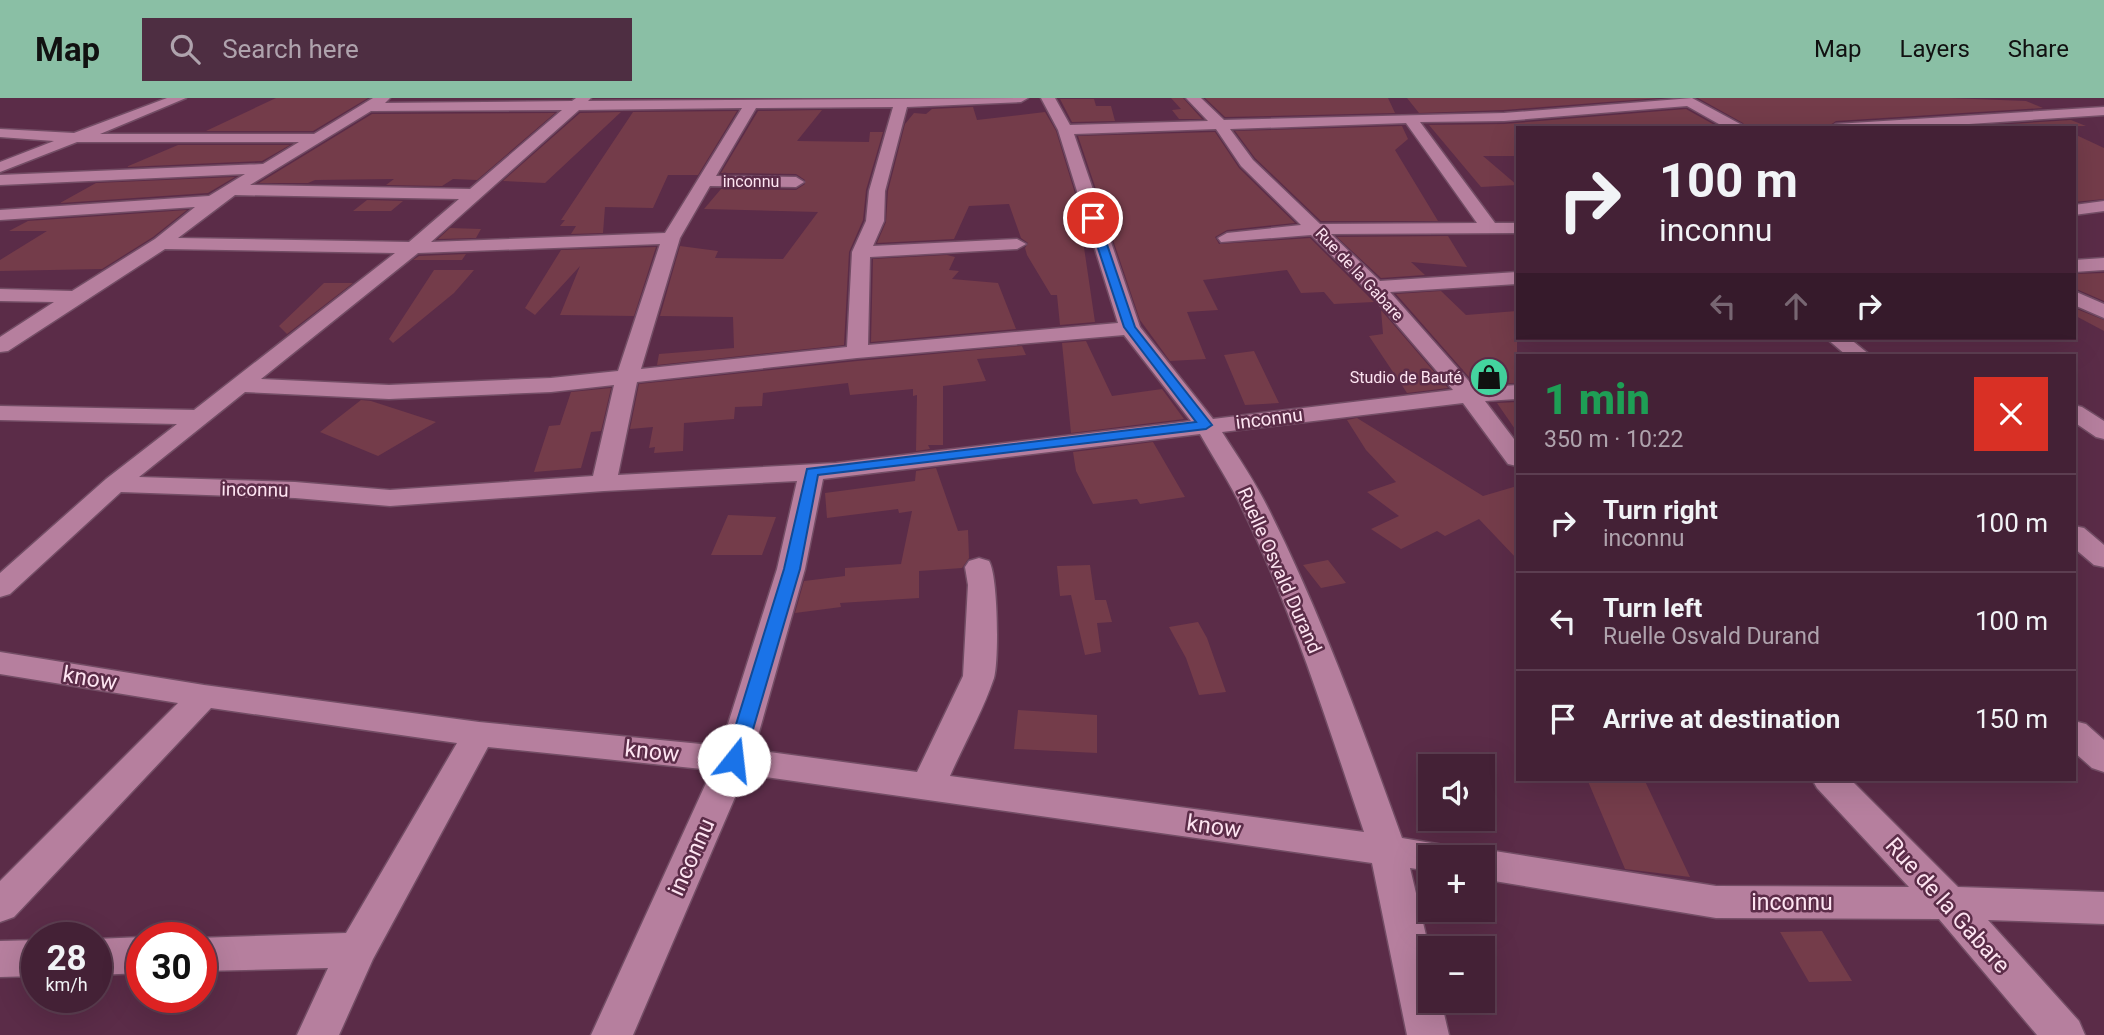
<!DOCTYPE html>
<meta charset="utf-8">
<style>
body{margin:0;font-family:Roboto,sans-serif;background:#4e2e42;color:#f1f3f6;height:100vh;display:flex;flex-direction:column;font-size:26px;white-space:nowrap}
*{box-sizing:border-box;margin:0}
p{font-size:23px;color:#afa3ad}
.icon{flex:none;width:38px;height:38px;fill:none;stroke:currentColor;stroke-width:2;stroke-linecap:round;stroke-linejoin:round}
.map{position:relative;flex:1;overflow:hidden}
.details{position:absolute;left:1516px;top:256px;width:560px;height:427px;display:flex;flex-direction:column;background:#442136;border-radius:0px;box-shadow:0 7px 28px #0002,0 0 0 2px #5c3e51}
.details>*{flex:none}
.top-card{position:absolute;left:1516px;top:28px;width:560px;height:214px;border-radius:0px;box-shadow:0 7px 28px #0002,0 0 0 2px #5c3e51;background:#442136;color:#f1f3f6;overflow:hidden}
.buttons{position:absolute;left:1418px;top:656px;display:grid;gap:14px}
.buttons a{display:grid;place-items:center;width:77px;height:77px;border-radius:0px;background:#442136;box-shadow:0 7px 28px #0002,0 0 0 2px #5c3e51;font-size:35px}
.speed{position:absolute;left:21px;top:824px;display:flex;gap:14px;font-size:35px;font-weight:700;text-align:center}
.speed>*{display:grid;place-content:center;width:91px;height:91px;border-radius:50%;background:#442136;box-shadow:0 7px 28px #0002,0 0 0 2px #5c3e51;line-height:1}
.speed small{font-size:18px;font-weight:400}
.speed .limit{border:10px solid #d22;background:#fff;color:#111}
.pin{position:absolute;display:grid;place-items:center;width:60px;height:60px;color:#fff;margin:-30px;border:4px solid #fff;border-radius:50%;box-shadow:0 2px 7px #0007}
.me{position:absolute;width:77px;margin:-38px;rotate:16deg;stroke-linejoin:round;filter:drop-shadow(0 0 5px #0008)}
.turn{display:flex;align-items:center;gap:24px;height:147px;padding:0 28px;font-size:32px}
.turn .icon{width:91px;height:91px;stroke-width:2.5}
.turn b{display:block;font-size:49px;line-height:60px}
.lanes{display:flex;align-items:center;height:66px;padding:0 28px;background:#0003;justify-content:center;gap:35px;direction:ltr}
.lanes .off{opacity:.35}
.round{display:grid;place-items:center;flex:none;width:74px;height:74px;border-radius:0px;background:#4e2e42}
.summary{display:flex;align-items:center;justify-content:space-between;height:119px;padding:0 28px}
h1{font-size:42px;font-weight:800;line-height:52px;color:#1e9e55}
ul{padding:0;list-style:none}
li{display:flex;align-items:center;gap:21px;height:98px;padding:0 28px;border-top:2px solid #5c3e51}
li div{flex:1}
li b{display:block;font-size:26px}
li em{font-style:normal}
header{display:flex;align-items:center;gap:42px;box-sizing:border-box;height:98px;padding:0 35px;background:#8abfa5;color:#111}
header strong{font-size:33px}
nav{display:flex;gap:38px;margin-inline-start:auto;font-size:24px}
.search{width:490px;height:63px;background:#4e2e42;display:flex;align-items:center;gap:18px;box-sizing:border-box;padding:0 24px;border-radius:0px;color:#afa3ad;font-size:26px}
.map>svg:first-child{display:block}
.building{fill:#743c4a}
.lines{fill:none;stroke-linecap:round;stroke-linejoin:round}
.minor-casing{stroke:#734d65;stroke-width:3}
.minor{fill:#b67f9e;fill-rule:evenodd}
.route{fill:#1a73e8;stroke:#114b97;stroke-width:2}
.labels{text-anchor:middle;stroke-width:5;stroke-linejoin:round;paint-order:stroke}
.far-street-label{font-size:16px;fill:#fde4f1;stroke:#5b2c48}
.far-poi-label{font-size:16px;fill:#fde4f1;stroke:#5b2c48;text-anchor:end}
.street-label{font-size:19px;fill:#fde4f1;stroke:#5b2c48}
.near-street-label{font-size:23px;fill:#fde4f1;stroke:#5b2c48}
</style>
<header>
<strong>Map</strong>
<div class="search"><svg class="icon" aria-label="search" viewBox="0 0 24 24"><circle cx="10" cy="10" r="6"/><path d="M15 15l6 6"/></svg>Search here</div>
<nav><a>Map</a><a>Layers</a><a>Share</a></nav>
</header>
<div class="map">
<svg width="2104" height="937" viewBox="0 0 2104 937">
<rect width="100%" height="100%" fill="#5b2c48"/>
<path class="building" d="M276 0H368L313 33H206Z
M1171 0H1183L1202 21H1179L1172 12 1181 11Z
M1205 0H1388L1395 15 1225 19Z
M1407 0H1659L1504 12 1419 15Z
M1698 0H1949L2026 3 2043 10 1836 23 1826 30H1746L1743 25Z
M1060 1H1094L1096 8H1111L1115 23 1072 24Z
M973 9 977 22 1045 14 1056 33 1077 102 1095 224 1060 227 1057 197H1051L1027 157 1025 150 1028 145 1021 140 1009 106 969 108 954 141 877 145 886 124 888 93 905 26 914 15 926 16 932 11Z
M1686 11 1720 30H1517V58H1483L1517 87 1481 89 1429 27 1504 26Z
M822 12 797 43 869 44 870 34H883L866 92 863 122 849 154 844 247 657 267 659 256 734 250 733 219 660 218 680 148 718 153 715 160 783 161 818 114 704 111 721 91 796 92 805 86V82L796 76 721 75 758 13Z
M737 13 698 77H668L653 110 605 109 603 135 571 136 576 128H560L565 122H561L633 14Z
M621 14 545 85 503 83 580 15Z
M555 15 477 82 453 81 442 88 386 87 394 81 315 82 308 85H259L372 16Z
M2071 22 2086 28 1951 30Z
M1402 28 1408 41 1395 52 1438 123H1321L1255 60 1235 33Z
M1215 34 1239 70 1295 125 1227 132 1215 139 1219 146 1310 140 1374 204 1334 206 1324 194 1301 195 1287 172 1203 182 1218 212 1187 214 1206 261 1170 263 1140 222 1078 38Z
M2074 36 2104 50V101L2074 104Z
M178 47H290L262 63 126 69Z
M235 79 208 95 60 105 96 85Z
M367 102 403 103 391 113H353Z
M187 112 153 139 102 171 0 173V162L47 133H9L28 123Z
M450 130 481 131 476 140 438 141Z
M1448 138 1467 169 1411 164 1425 177 1381 180 1337 139Z
M656 149 634 218 560 217 580 168 535 217 525 210 561 152Z
M466 156 462 162H413L419 158Z
M947 157 955 159 949 172 959 173 952 181 998 185 1016 231 871 244 873 161Z
M434 172H474L454 195 393 245 389 241Z
M2104 175V203L2074 190V176Z
M324 185H353L287 236 279 228Z
M1441 193 1466 217 1517 213V285L1476 287 1396 196Z
M2074 210 2104 222V233L2074 217Z
M1381 212 1448 290 1407 295 1369 238 1383 236Z
M1086 243 1112 298 1162 291 1184 321 1071 335 1062 245Z
M1022 248 1026 257 977 261 986 283 943 288V347H928L930 351 916 353 917 297 913 298V291L850 297 848 285 763 295 762 308 735 309 734 321 684 325 683 353 654 355 655 349 649 350 653 329 630 331 639 286 857 263Z
M1254 253 1279 305 1245 307 1224 257Z
M611 290 601 333 591 334 581 370 534 374 549 328 560 327 571 294Z
M361 302 371 303 436 324 378 358 320 334Z
M1517 304V334L1497 305Z
M1357 320 1483 398 1517 388V461L1479 421 1445 438 1437 433 1401 451 1371 431 1399 418 1367 394 1396 384 1366 352 1347 322Z
M1153 344 1185 399 1140 406 1137 401 1093 406 1076 373 1073 354Z
M936 370 958 433 968 432 969 460 962 470 919 473V500L840 505 841 509 795 515 804 483 845 478V470L901 466 912 413 899 415 898 411 827 420 825 395 915 383 916 373Z
M728 417 776 419 762 457H711Z
M1328 462 1346 485 1321 490 1303 467Z
M1090 467 1095 502H1106L1112 524 1097 525 1101 554 1085 557 1071 497 1060 498 1057 468Z
M1198 524 1207 540 1226 594 1199 597 1186 560 1169 529Z
M1018 612 1097 617V655L1014 651Z
M1587 681H1644L1690 779 1625 771Z
M1822 833 1852 883 1809 884 1780 834Z"/>
<g class="lines">
<g class="minor-casing">
<path id="minor" d="M167 0H186L100 36H314L373 0H390L385 5 572 3 576 0H591L588 3 1028 0 1021 4 907 9 885 93 884 123 873 148 1017 141 1026 146 1017 151 870 159 868 247 1118 225 1058 32 1041 0H1055L1070 27 1208 23 1186 0H1201L1224 22 1504 15 1692 0 1742 27 1744 30H1726L1687 8 1504 23 1420 24 1495 125H1517V135L1331 136 1380 183 1517 174V186L1390 194 1475 290 1517 287V301L1485 303 1517 345V368L1508 366 1463 305 1222 334C1238 359 1256 385 1269 412 1322 518 1362 629 1402 740L1455 749 1460 760H1430V773L1410 770 1430 854V903H1441L1449 937H1407L1372 765 745 676 633 937H591L712 672 488 649 373 861 339 937H297L328 870 201 873V840H197L346 835 457 645 211 610 14 819 0 824V783L178 605 0 576V554L204 587 479 624 721 648 777 471 797 383 604 393 390 408 295 400 121 394 10 496 0 499V475L106 381 177 326 0 322V308L194 312 395 155 165 151 8 253 0 254V239L54 204 0 203V191L72 193 155 141 195 109 0 122V112L209 98 245 76 0 87V77L263 66 299 44H77L0 74V64L54 43 0 39V31L74 35ZM893 9 869 93 866 123 852 154 847 249 641 271 680 140 710 88 796 89 804 84 796 79 716 78 756 10ZM742 10 665 135 431 144 579 12ZM562 12 470 91 250 87 371 13ZM1406 25 1477 125 1320 126 1253 62 1230 31ZM1216 31 1241 68 1301 127 1227 135 1218 140 1221 144 1311 137 1368 193 1453 292 1213 321 1140 229 1074 36ZM235 97 459 101 409 144 178 140ZM660 146 618 273 551 280 389 287 261 281 418 155ZM1124 237 1191 323 836 365 618 377 637 284 857 260ZM614 287 593 378 390 392 295 384 139 379 245 294 389 301 551 294ZM1200 336C1214 361 1230 385 1242 410 1293 514 1327 625 1364 734L950 678C964 646 983 613 994 580 999 563 998 477 989 463L979 460 969 463 965 469 968 487 963 578 917 674 754 652 805 471 823 381Z
M2104 9V17L1908 30H1829L1836 26Z
M2104 103V113L2074 117V107Z
M2104 160V172L2074 174V162Z
M2074 193 2104 206V220L2074 207Z
M1826 240H1849L1870 257H1846Z
M2074 307 2082 309 2104 323V341L2096 339 2074 324Z
M2074 428 2084 430 2104 447V469L2094 467 2074 450Z
M2074 623 2086 626 2104 642V674L2092 670 2074 654Z
M1812 681H1850L1958 789 2104 794V826L1988 822 2079 923 2085 937H2037L1939 821 1716 820 1482 781V760H1467L1469 755 1482 751 1716 788 1909 789 1817 690Z
M142 839V875L96 877V841Z
M37 842V878L0 879V843Z"/>
</g>
<use href="#minor" class="minor"/>
</g>
<path class="route" d="M1093 117 1098 120 1135 229 1212 327 1206 331 818 377 800 471 744 662 741 667 734 669 728 667 725 662 784 471 807 371 1196 324 1124 229 1088 120Z"/>
<defs>
<g id="shop-disc" transform="scale(2.0125)"><circle r="9.5" fill="#44d49f" stroke="#5b2c48"/><path d="M-5-2.5h2.3a2.7 3.5 0 0 1 5.4 0H5L5.5 6h-11ZM-1.5-2.5h3a1.5 2.3 0 0 0-3 0Z" fill="#111"/></g>
</defs>
<g fill-rule="evenodd">
<use href="#shop-disc" x="1489" y="279"/>
</g>
<g class="labels">
<g class="far-street-label">
<text x="751" y="89">inconnu</text>
<text transform="translate(1360 176) rotate(47)" y="6">Rue de la Gabare</text>
</g>
<g class="far-poi-label">
<text x="1462" y="285">Studio de Bauté</text>
</g>
<g class="street-label">
<text transform="translate(1269 320) rotate(-7)" y="7">inconnu</text>
<text transform="translate(255 391) rotate(1)" y="7">inconnu</text>
<text transform="translate(1280 472) rotate(66)" y="7">Ruelle Osvald Durand</text>
</g>
<g class="near-street-label">
<text transform="translate(90 580) rotate(9)" y="8">know</text>
<text transform="translate(652 653) rotate(6)" y="8">know</text>
<text transform="translate(1214 728) rotate(8)" y="8">know</text>
<text transform="translate(691 759) rotate(-66)" y="8">inconnu</text>
<text x="1792" y="812">inconnu</text>
<text transform="translate(1948 807) rotate(48)" y="8">Rue de la Gabare</text>
</g>
</g>
</svg>
<div class="buttons">
<a><svg class="icon" aria-label="sound" viewBox="0 0 24 24"><path d="M4 9h4l5-4v14l-5-4H4zM17 9q2 3 0 6"/></svg></a>
<a>+</a>
<a>−</a>
</div>
<div class="speed"><div>28<small>km/h</small></div><div class="limit">30</div></div>
<div class="pin" style="left:1093px;top:120px;background:#d93025"><svg class="icon" aria-label="arrive" viewBox="0 0 24 24"><path d="M6 21V4h12l-3 4 3 4H6"/></svg></div>
<svg class="me" style="left:734px;top:662px" viewBox="-20 -20 40 40"><circle r="19" fill="#fff"/><path d="M0-13L10 11 0 6-10 11z" fill="#1a73e8"/></svg>
<div class="top-card">
<div class="turn"><svg class="icon" aria-label="right" viewBox="0 0 24 24"><path d="M7 20v-9h11M14 6l5 5-5 5"/></svg><div><b>100 m</b>inconnu</div></div>
<div class="lanes"><svg class="icon off" aria-label="left" viewBox="0 0 24 24"><path d="M17 20v-9H6M10 6l-5 5 5 5"/></svg><svg class="icon off" aria-label="ahead" viewBox="0 0 24 24"><path d="M12 20V5M6 11l6-6 6 6"/></svg><svg class="icon" aria-label="right" viewBox="0 0 24 24"><path d="M7 20v-9h11M14 6l5 5-5 5"/></svg></div>
</div>
<section class="details">
<div class="summary"><div><h1>1 min</h1><p>350 m · 10:22</p></div><a class="round" style="background:#d93025;color:#fff"><svg class="icon" aria-label="close" viewBox="0 0 24 24"><path d="M6 6l12 12M18 6L6 18"/></svg></a></div>
<ul>
<li><svg class="icon" aria-label="right" viewBox="0 0 24 24"><path d="M7 20v-9h11M14 6l5 5-5 5"/></svg><div><b>Turn right</b><p>inconnu</p></div><em>100 m</em></li>
<li><svg class="icon" aria-label="left" viewBox="0 0 24 24"><path d="M17 20v-9H6M10 6l-5 5 5 5"/></svg><div><b>Turn left</b><p>Ruelle Osvald Durand</p></div><em>100 m</em></li>
<li><svg class="icon" aria-label="arrive" viewBox="0 0 24 24"><path d="M6 21V4h12l-3 4 3 4H6"/></svg><div><b>Arrive at destination</b></div><em>150 m</em></li>
</ul>
</section>
</div>
